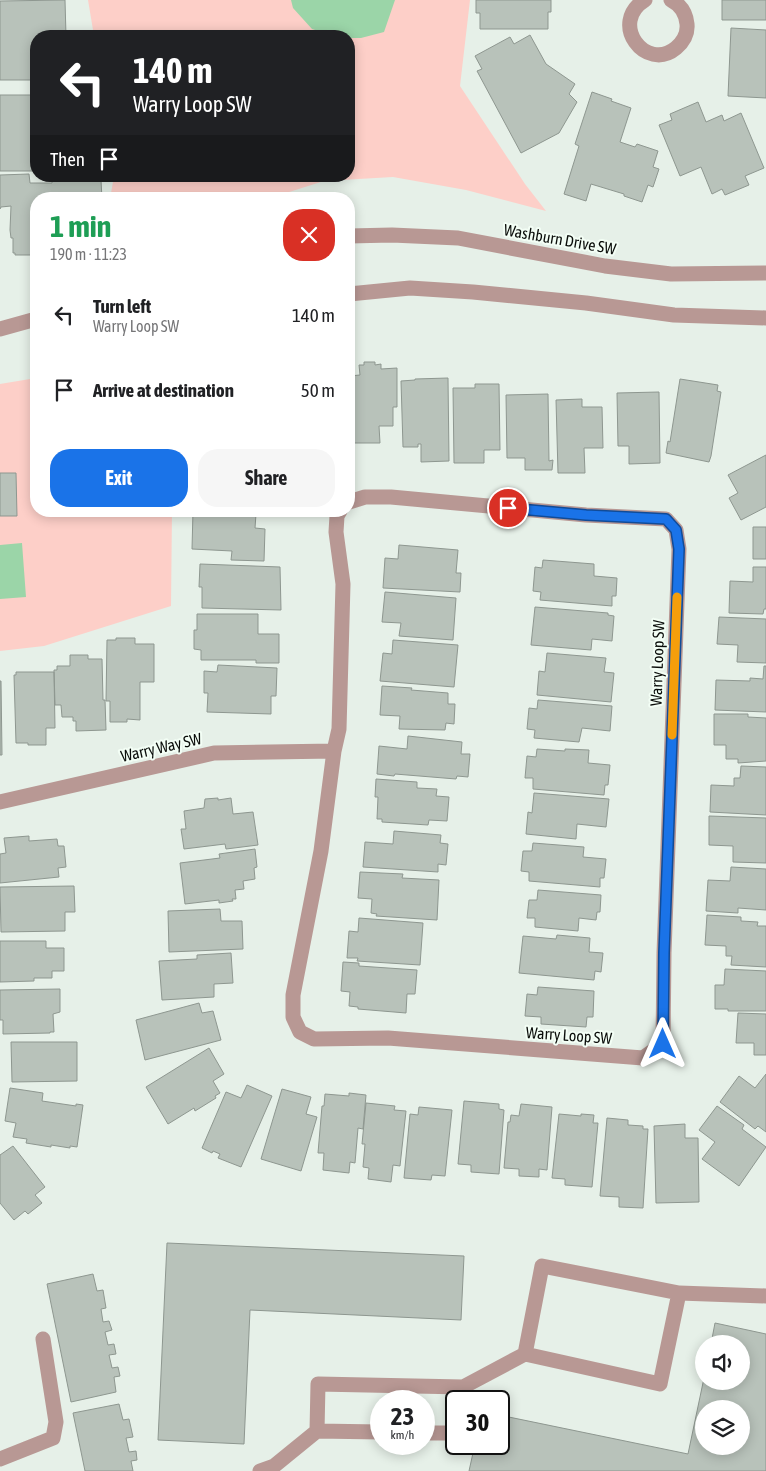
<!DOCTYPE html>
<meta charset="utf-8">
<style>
body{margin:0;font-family:"Asap Condensed",sans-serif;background:#f6f6f6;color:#202124;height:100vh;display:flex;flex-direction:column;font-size:19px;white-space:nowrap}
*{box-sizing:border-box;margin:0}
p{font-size:16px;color:#757577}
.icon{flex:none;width:28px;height:28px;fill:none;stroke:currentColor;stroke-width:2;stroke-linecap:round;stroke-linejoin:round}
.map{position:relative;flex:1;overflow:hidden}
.side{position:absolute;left:30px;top:192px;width:325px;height:325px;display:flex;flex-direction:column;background:#fff;border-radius:20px;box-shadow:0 2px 12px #0003}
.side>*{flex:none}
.guide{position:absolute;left:30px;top:30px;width:325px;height:152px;border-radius:20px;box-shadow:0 2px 12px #0003;background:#202124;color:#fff;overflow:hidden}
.tools{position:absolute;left:695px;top:1335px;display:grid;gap:10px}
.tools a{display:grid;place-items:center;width:55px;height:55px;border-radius:50%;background:#fff;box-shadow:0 2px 12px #0003;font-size:25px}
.speed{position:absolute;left:370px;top:1390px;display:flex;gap:10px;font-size:25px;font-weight:700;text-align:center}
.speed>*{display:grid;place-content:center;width:65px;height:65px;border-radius:50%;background:#fff;box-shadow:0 2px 12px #0003;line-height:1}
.speed small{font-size:12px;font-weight:400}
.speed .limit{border:2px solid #111;border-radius:8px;background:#fff;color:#111}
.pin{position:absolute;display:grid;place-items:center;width:42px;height:42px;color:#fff;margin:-21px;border:2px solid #fff;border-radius:50%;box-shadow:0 1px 5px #0007}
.me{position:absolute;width:55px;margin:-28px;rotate:0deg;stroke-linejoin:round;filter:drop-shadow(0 0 4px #0008)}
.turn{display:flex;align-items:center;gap:18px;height:105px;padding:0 20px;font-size:22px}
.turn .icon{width:65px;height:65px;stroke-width:2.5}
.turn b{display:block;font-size:35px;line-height:42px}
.then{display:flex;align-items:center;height:48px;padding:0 20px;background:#0003;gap:10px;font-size:19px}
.round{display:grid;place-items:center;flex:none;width:52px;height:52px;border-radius:20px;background:#f6f6f6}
.head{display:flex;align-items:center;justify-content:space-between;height:85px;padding:0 20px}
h1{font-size:30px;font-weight:700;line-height:38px;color:#1e9e55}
.action{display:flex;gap:10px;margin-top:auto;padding:10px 20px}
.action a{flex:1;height:58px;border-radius:20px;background:#1a73e8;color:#fff;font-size:20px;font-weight:700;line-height:58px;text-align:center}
.action a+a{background:#f6f6f6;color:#202124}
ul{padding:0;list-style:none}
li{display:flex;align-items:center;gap:15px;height:75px;padding:0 20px}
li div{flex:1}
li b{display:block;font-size:19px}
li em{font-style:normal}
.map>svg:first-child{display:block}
.green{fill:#fdcfc8}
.water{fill:#9bd5a8}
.building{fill:#b8c2ba;stroke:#8e9790;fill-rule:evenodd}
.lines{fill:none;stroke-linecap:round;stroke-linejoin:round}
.minor{stroke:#b89894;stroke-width:15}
.route-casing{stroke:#114b97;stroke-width:12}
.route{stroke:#1a73e8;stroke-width:9}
.slow{stroke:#f59e0b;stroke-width:9}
.labels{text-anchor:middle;stroke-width:4;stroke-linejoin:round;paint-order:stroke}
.street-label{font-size:16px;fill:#0a0d0a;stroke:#f3fef5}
</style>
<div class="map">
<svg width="766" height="1471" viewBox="0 0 766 1471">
<rect width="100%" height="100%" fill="#e6f0e8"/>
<path class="green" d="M88 0H470L460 86 525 184 546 211 466 190 393 177 324 181 267 199H110L114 176H349V36H94Z
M36 378V511H172L171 606 44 646 0 651V384Z"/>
<path class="water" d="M291 0H395L384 32 361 38H349V36H334L312 29 293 8Z
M22 543 26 597 0 599V545Z"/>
<path class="building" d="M65 0 66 36H36V80H0V1Z
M476 0H551V12H548V29H480V13H476Z
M722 0H766V20H722Z
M731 28 766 30V98L728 96Z
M530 35 546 64 575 84 569 94 577 102 559 133 521 153 477 71 482 69 475 56 510 37 514 44Z
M592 92 612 99 611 101 631 108 620 142 635 147 637 144 658 151 653 167 659 169 653 187 648 185 642 202 624 196V194L591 184 586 201 564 194 579 146 575 144Z
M0 95H34V99H36V171H0Z
M698 102 706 122 722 115 724 121 741 113 764 168 745 176 749 185 725 195 722 189 712 194 701 167 680 176 659 125 672 120 670 114Z
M29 174 30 183H52V178H80L81 180H101L102 199H36V255H15V253H13V238H11L10 230 11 206 1 207 0 209V175Z
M364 362H375V365L381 364V369L397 368V407H393V426H379L380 443H352L351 419H349V376L360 375 359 365H364Z
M448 378 449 461 421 462V444H418V447H403L401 381 415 380V379Z
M680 379 718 385 717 391 721 392 711 456 709 462 666 453 668 441 670 442Z
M475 384H499L500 450H484V463H454L453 388H475Z
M659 392 660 463 629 464V446H618L617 393Z
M548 394 549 461 553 460 552 470H525V458H507L506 395Z
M582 399V407H602L603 448H584L585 473H558L556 400Z
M766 455V507L741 520 729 498 738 493 728 475Z
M0 473H16L17 516H0Z
M193 511 245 512V514H256L255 528 265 529 264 561 231 560 232 551 192 549Z
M753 527H766V559H753Z
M399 545 458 550 456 573H461L460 592 383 588 385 558 398 559Z
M543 560 594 564V576L617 578 616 596H612V606L540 600 541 592 533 591 535 567 542 568Z
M200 564 280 567 281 610 202 608V587H199Z
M753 567H766V609H764L763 614 729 613 730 581 753 582Z
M385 592 456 598 453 640 399 636 401 623 382 622Z
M535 607 608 613V615L614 616 612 641 592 639 591 650 531 645Z
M197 614H258V634H279V663H256V660H201V650L194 649V630H197Z
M719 617 766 619V663L737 662 738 645 717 644Z
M116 638H135V644H154V682H140V720L127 719V722H110V701H106L107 640H116Z
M393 640 458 645 454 687 380 681 383 653 392 654Z
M547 653 606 658 604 672 614 673 611 702 537 695 539 671 545 672Z
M70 655H88V659H102L103 700H105L106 730 76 731V721H73V717H62L61 705H55L54 670H57V666H70Z
M218 665 277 668 276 696H271V714L207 712 208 693H204V671L217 672Z
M764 666H766V712L715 710 716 680 750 681V678L763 679Z
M16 672H54L55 728H46V745H28V743H16L14 675H16Z
M0 681H1L2 755H0Z
M382 686 412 688 411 690 448 693V704H455L454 724 446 723 445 730 399 729 400 716 380 715Z
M538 700 612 706 610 731 582 728 579 742 534 738 535 730 527 729 529 708 537 709Z
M714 714H748V717L766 718V761L738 763V759H726V745H714Z
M408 736 462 742 461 754H470L468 777 457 776 456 779 395 774 394 776 377 774 379 746 407 749Z
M537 749 565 751V749L589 750 588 763 610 765 608 785H605L604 795 533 789V778H525L527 756 536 757Z
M741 766 766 767V815L710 812 711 785 734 786V778H740Z
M376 779 417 782V788L437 789 436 796 449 797 447 821 429 820 428 825 382 822V819H377L378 797H375Z
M534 793 609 799 606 827 577 824 576 839 526 834 528 812 532 813Z
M218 798V800L231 798 233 814 253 812 258 845 226 849 225 844 184 849 181 829H186L184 811 204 808 205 799Z
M709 816 766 818V863L733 862V846L709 845Z
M394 831 441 835 440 843 448 844 446 865 438 864V872L363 867 365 842 393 844Z
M29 836V841L57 839 58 846H64L66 867 58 868 59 877 0 883V854L6 853 4 838Z
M533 843 584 847 583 857 606 859 604 878H600V887L529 881V872L521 871 523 851H532Z
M255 849 257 867 254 868 255 879 243 881 244 889 235 890 236 899H232L233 901 219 903V900L185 904 180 863 220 858 219 854Z
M731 867 766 869V910L738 908V913L706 911 708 880 730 881Z
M360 872 403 874 402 878 439 880 437 920 376 916 377 914 371 913 372 899 358 898Z
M74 886 75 912H65V931L1 932 0 887Z
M538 890 601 895 600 912H597L596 920 579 918 578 931 535 927V918H527L529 900H537Z
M220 909 221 921H242L243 949 169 952 168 911Z
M707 915 741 917V921L758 922 757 926H766V967L731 965 732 956H726V946L705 945Z
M359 918 423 923 420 965 357 961 358 958H347L349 931 358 932Z
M557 935 590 938 589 952 603 953 601 972 595 971 594 980 519 973 523 936 556 939Z
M0 941H46V948H64V971H52V978H34V981L0 982Z
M231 953 233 983 214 984V997L162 1000 159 961 197 959V955Z
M343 962 359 963V966L417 970 415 994H407L406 1013 358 1009V1007L349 1006 350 992 341 991Z
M725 969 766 971V1011H728V1009H715V985H724Z
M538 987 594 991 593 1017H587L586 1027 541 1024V1017L525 1016 527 994 537 995Z
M60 989V1012L53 1014 54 1032H50V1033L3 1034V1020H0V990Z
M199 1003 202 1013 213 1011 221 1040 145 1060 136 1020Z
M738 1013 766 1014V1055H754V1043H736Z
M11 1042H77V1081L12 1082Z
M209 1048 224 1074 213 1081 220 1093 215 1096 216 1098 195 1111 194 1108 168 1124 146 1087Z
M766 1074V1132L758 1126 755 1129 720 1102 739 1076 755 1088Z
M247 1085 272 1096 241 1167 218 1158 220 1154 213 1151 212 1153 202 1148 226 1092 241 1098Z
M10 1088 43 1093 42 1101 76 1106V1104L83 1105 77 1147 70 1146V1148L51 1145V1147L26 1143 27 1139 13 1137 16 1123 5 1121Z
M282 1089 311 1097 306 1114 317 1117 301 1171 261 1159Z
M349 1093 366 1095 363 1129 358 1128 355 1163 350 1162 349 1173 323 1170 324 1153H318L322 1106H324L325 1094 349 1096Z
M464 1101 499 1104V1109L504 1110 499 1174 471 1172V1165L458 1164Z
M366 1103 395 1106 394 1110 406 1111 400 1166 393 1165 391 1182 368 1179 369 1168 363 1167 365 1144H362Z
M521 1104 552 1107 547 1170 539 1169V1177L519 1176V1169L504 1168 508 1122H510L511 1115 519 1116Z
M717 1106 744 1125 742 1129 766 1147 739 1186 702 1159 715 1142 699 1130Z
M419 1107 452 1110 445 1176 432 1175 431 1180 404 1178 410 1114 418 1115Z
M559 1114 581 1116V1114L594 1115 593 1123H598L592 1187 565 1185V1179L552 1178Z
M607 1118 628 1120V1125L643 1126V1129H648L643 1208 619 1207V1197L600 1196Z
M685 1124V1138H698L699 1202 656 1203 654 1126Z
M13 1146 45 1187 35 1195 42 1203 28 1214 25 1211 14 1220 0 1203V1155Z
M167 1243 464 1256 461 1320 250 1310 244 1444 158 1440Z
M93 1274 97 1291 103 1290 106 1308 101 1309 103 1322 109 1321 112 1330 105 1332 108 1345 114 1344 116 1354 109 1355 112 1368 118 1367 120 1376 114 1377 116 1392 71 1402 47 1284Z
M715 1323 766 1334V1471H469L475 1444H499V1415L688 1454 704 1378V1381H741V1344H711ZM704 1409H741V1446H704Z
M119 1404 123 1420 129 1419 133 1437 126 1438 129 1452 136 1451 137 1460 131 1461 133 1471H85L73 1413Z"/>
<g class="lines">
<path class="minor" d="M645 0C608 23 646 73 676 48 683 42 688 34 687 24 686 14 681 5 671 0
M349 236 392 235 458 238 605 266 671 274 766 273
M349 294 410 288 473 292 586 303 674 315 766 318
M0 329 36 319
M340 511 337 516 336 532 343 584 339 729 334 751 321 851 293 995V1017L300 1032 314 1039 388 1038 643 1058 663 1044 664 953 679 549 676 530 666 519 586 515 391 497H365L349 502
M0 802 214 753 334 751
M679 1293 766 1296
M317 1431 318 1384 463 1387 525 1354 660 1384 679 1293 542 1266 525 1354
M424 1433H456
M0 1459 53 1438 56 1422 43 1339
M260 1471 274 1466 317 1431 381 1432"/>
</g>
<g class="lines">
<g class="route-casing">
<path id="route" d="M508 508 586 515 666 519 676 530 679 549 664 953 663 1044"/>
</g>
<use href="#route" class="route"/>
<path class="slow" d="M672 735 677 597"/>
</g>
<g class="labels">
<g class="street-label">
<text transform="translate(560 239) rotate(10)" y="6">Washburn Drive SW</text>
<text transform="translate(657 663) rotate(-88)" y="6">Warry Loop SW</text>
<text transform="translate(161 747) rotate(-13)" y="6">Warry Way SW</text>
<text transform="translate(569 1035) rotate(4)" y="6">Warry Loop SW</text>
</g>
</g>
</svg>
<div class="tools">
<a><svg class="icon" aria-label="sound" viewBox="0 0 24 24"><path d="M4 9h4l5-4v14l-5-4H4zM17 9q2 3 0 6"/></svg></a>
<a><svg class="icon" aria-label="layers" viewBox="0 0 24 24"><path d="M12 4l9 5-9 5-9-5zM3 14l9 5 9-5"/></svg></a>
</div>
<div class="speed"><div>23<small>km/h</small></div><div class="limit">30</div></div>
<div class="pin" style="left:508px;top:508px;background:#d93025"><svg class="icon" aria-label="arrive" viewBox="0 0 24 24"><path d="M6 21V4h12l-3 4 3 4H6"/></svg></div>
<svg class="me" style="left:663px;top:1044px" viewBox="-20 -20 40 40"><path d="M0-17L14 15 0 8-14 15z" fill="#1a73e8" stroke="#fff" stroke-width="4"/></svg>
<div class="guide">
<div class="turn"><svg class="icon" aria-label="left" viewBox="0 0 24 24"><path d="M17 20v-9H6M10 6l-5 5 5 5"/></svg><div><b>140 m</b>Warry Loop SW</div></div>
<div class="then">Then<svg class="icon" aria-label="arrive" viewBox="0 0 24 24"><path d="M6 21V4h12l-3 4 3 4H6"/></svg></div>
</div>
<section class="side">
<div class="head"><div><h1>1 min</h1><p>190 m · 11:23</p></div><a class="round" style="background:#d93025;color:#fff"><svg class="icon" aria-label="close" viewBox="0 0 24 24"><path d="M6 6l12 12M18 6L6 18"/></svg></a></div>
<ul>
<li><svg class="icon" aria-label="left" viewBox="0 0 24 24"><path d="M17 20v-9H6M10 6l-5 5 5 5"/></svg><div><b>Turn left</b><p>Warry Loop SW</p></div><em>140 m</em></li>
<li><svg class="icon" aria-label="arrive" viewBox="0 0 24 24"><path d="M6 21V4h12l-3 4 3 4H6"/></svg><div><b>Arrive at destination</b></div><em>50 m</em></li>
</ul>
<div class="action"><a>Exit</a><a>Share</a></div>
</section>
</div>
